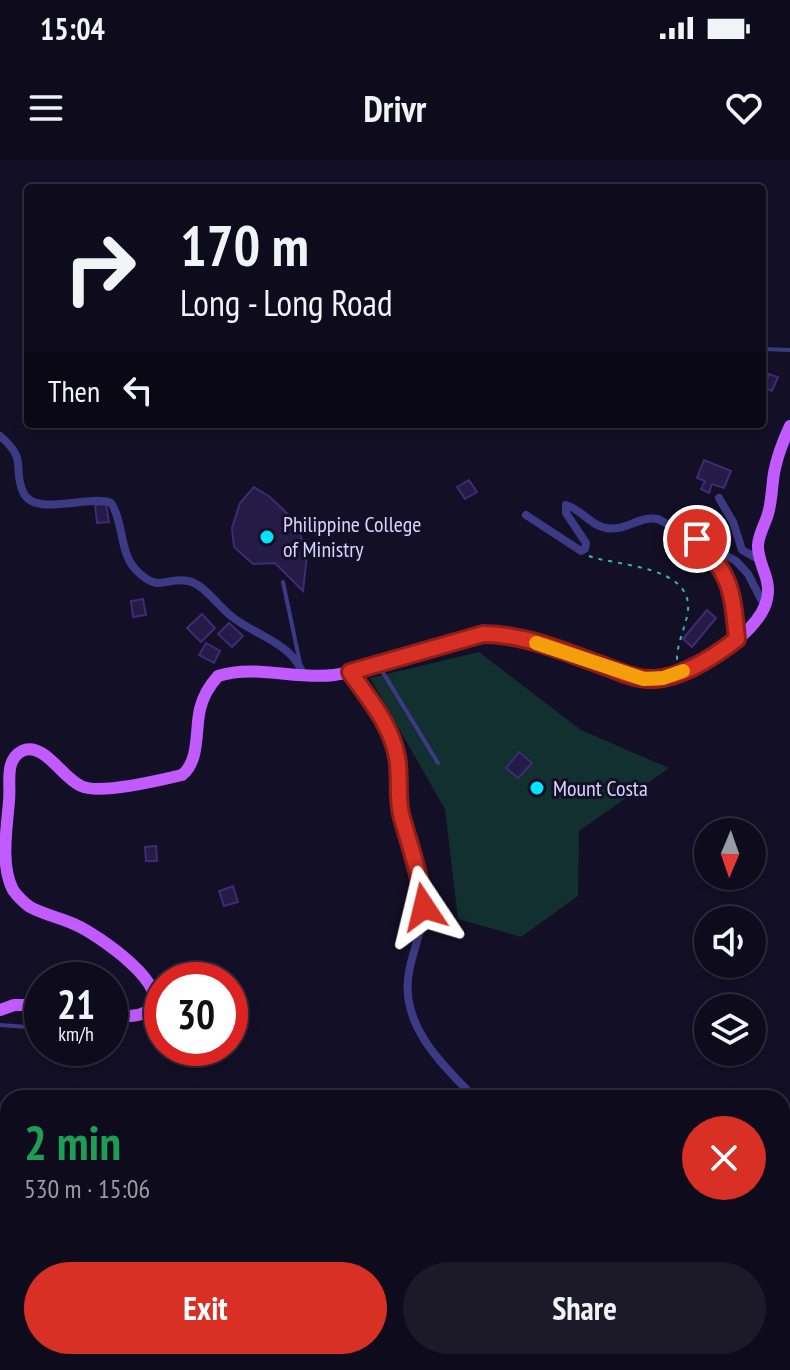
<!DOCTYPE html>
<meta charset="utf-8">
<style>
body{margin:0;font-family:"PT Sans Narrow",sans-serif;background:#1c1929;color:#f1f3f6;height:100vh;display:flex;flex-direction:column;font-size:30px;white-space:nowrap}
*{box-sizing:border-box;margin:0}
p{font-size:26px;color:#9b9ba3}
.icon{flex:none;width:44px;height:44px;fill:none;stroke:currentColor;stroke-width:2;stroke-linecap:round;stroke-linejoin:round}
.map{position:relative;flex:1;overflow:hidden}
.side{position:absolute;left:0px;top:930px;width:790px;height:280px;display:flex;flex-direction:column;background:#0e0b1c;border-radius:24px 24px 0 0;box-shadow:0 4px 12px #0003,0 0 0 2px #2e2b3b}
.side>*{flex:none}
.banner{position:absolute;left:24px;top:24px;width:742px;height:244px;border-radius:8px;box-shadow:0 4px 12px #0003,0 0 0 2px #2e2b3b;background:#0e0b1c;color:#f1f3f6;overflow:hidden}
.needle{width:52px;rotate:182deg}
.buttons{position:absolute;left:694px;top:658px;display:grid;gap:16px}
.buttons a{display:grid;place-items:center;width:72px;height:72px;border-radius:50%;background:#0e0b1c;box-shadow:0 4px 12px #0003,0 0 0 2px #2e2b3b;font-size:40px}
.speed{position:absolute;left:24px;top:802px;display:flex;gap:16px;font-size:40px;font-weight:700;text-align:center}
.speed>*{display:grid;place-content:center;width:104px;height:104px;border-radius:50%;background:#0e0b1c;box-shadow:0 4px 12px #0003,0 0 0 2px #2e2b3b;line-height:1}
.speed small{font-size:20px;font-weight:400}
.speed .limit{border:12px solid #d22;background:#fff;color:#111}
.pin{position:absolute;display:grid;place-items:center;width:68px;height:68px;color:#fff;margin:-34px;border:4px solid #fff;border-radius:50%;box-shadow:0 2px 8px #0007}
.me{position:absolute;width:88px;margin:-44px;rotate:350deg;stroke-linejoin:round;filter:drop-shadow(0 0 6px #0008)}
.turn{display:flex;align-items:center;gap:28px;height:168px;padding:0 24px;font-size:36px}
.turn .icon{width:104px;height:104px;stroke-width:2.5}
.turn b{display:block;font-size:56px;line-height:68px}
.then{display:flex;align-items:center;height:76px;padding:0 24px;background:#0003;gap:16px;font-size:30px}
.round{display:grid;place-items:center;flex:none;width:84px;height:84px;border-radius:42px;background:#1c1929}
.headline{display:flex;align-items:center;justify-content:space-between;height:136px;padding:0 24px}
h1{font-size:48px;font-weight:700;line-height:60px;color:#1e9e55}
.primary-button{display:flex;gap:16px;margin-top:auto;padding:16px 24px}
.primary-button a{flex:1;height:92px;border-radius:48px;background:#d93025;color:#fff;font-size:32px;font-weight:700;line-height:92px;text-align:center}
.primary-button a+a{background:#1c1929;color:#f1f3f6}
.status{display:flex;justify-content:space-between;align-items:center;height:56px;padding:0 40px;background:#0e0b1c;direction:ltr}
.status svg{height:22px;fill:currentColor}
header{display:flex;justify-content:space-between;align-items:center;height:104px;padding:0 24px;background:#0e0b1c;font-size:36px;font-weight:700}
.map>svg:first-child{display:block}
.green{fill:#12302f}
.building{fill:#241b47;stroke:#3b2d73;stroke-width:2}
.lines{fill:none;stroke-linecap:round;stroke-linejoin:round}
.path{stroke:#2fb8b0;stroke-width:2;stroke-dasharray:4 6;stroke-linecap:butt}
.lane{stroke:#3d3a85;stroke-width:4}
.street{stroke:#3d3a85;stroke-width:8}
.primary{stroke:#c25bff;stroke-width:12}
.route-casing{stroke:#8d1f18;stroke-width:20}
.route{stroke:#d93025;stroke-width:14}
.slow{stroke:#f59e0b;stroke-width:14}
.poi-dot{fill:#00e5ff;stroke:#130f26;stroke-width:3}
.labels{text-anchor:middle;stroke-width:6;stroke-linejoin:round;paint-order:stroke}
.poi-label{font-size:22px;fill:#d9d4ff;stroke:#130f26;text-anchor:start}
</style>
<div class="status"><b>15:04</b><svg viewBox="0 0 49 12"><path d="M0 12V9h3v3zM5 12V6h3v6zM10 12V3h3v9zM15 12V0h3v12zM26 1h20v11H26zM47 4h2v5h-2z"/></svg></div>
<header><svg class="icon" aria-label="menu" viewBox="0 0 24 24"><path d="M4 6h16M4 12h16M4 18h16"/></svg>Drivr<svg class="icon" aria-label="heart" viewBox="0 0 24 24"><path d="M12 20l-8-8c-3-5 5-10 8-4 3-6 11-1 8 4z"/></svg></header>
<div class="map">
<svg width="790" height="1210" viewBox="0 0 790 1210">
<rect width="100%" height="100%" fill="#130f26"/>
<path class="green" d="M479 492 581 570 669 608 579 671 578 736 521 777 458 759 445 649 370 518Z"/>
<path class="building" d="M769 214 778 217 772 231 767 229 764 237 762 236V218L767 220Z
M704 300 731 311 724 328 712 324 709 333 701 329 705 321 697 318Z
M469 320 477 332 465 339 457 327Z
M254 327 270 337 296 362 307 395 303 431 275 403 253 404 234 387 232 368 240 343Z
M106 344 109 362 97 363 95 345Z
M143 439 146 455 133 457 131 441Z
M707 450 716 458 692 487 683 479Z
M202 454 215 468 201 482 187 468Z
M229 463 243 476 232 487 218 474Z
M206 483 220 491 214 503 199 495Z
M519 592 532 603 518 618 506 608Z
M156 686 157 701H146L145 687Z
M233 726 238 742 224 746 219 731Z"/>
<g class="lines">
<path class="path" d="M589 396C615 406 692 405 688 450 686 467 677 482 677 500"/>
<path class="lane" d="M762 189 790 190
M283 422 300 503
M379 506 438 603
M149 853 162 867
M0 865 42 868
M81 888 83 891"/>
<path class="street" d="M0 276C29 301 12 306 23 332 34 358 89 334 111 343 124 362 119 394 137 411 160 434 166 416 188 421 204 424 218 446 231 456 257 477 293 482 304 517
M719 338 733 362 742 390 760 400
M526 355 581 391 585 389 586 383 566 353V345C581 349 591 366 606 368 625 372 640 355 658 359L736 401 748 414 765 447
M703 385C732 417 733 438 737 479
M350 512C368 538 391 564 397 597 401 617 396 638 402 658 410 686 424 717 424 747 423 772 410 795 408 819 403 869 444 906 475 938
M619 1202 623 1210
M726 1202 737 1210
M781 1202 790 1208
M758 1210 770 1202"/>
<path class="primary" d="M0 850 14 845H42
M110 855C122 856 135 858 146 852 182 831 93 772 76 765 61 758 45 755 30 747 23 742 18 737 13 730 0 705 7 668 9 641 11 624 4 600 22 591 44 581 62 618 81 626 99 635 161 620 182 615 200 601 195 570 200 549 203 536 209 526 218 516 255 504 296 520 334 515 384 508 434 487 483 474 540 473 589 508 644 519 682 520 759 478 767 439 772 418 757 404 758 385 759 372 767 361 769 350 772 337 772 325 774 313 777 296 783 281 790 266"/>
</g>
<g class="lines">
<g class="route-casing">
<path id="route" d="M424 747C420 715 411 689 402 658 396 638 401 617 397 597 391 564 368 538 350 512L483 474C526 474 567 493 607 507 622 513 638 520 655 519 683 517 715 496 737 479 732 430 732 417 697 379"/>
</g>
<use href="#route" class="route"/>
<path class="slow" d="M536 483 644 519 663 518 683 511"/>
</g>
<g class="poi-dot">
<circle cx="267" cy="377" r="8"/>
<circle cx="537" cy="628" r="8"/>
</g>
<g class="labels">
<g class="poi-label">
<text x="283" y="372">Philippine College<tspan x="283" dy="25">of Ministry</tspan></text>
<text x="553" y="636">Mount Costa</text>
</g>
</g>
</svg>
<div class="buttons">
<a><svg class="needle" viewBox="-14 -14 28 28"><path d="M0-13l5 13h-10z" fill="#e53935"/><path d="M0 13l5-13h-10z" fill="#9b9ba3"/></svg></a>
<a><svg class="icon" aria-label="sound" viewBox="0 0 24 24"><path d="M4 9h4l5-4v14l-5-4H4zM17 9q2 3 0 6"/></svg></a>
<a><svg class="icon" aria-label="layers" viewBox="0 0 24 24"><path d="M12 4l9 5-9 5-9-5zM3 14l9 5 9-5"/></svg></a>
</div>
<div class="speed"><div>21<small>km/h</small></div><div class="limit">30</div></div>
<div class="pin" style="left:697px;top:379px;background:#d93025"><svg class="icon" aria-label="arrive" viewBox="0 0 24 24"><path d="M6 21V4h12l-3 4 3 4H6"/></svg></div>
<svg class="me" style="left:424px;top:747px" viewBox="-20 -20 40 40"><path d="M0-17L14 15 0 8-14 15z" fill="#d93025" stroke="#fff" stroke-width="4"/></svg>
<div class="banner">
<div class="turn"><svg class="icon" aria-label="right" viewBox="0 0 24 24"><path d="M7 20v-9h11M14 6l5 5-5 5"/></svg><div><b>170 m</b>Long - Long Road</div></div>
<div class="then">Then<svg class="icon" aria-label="left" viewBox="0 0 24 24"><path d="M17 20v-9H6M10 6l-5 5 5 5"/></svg></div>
</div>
<section class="side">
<div class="headline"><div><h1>2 min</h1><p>530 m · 15:06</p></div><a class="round" style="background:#d93025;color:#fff"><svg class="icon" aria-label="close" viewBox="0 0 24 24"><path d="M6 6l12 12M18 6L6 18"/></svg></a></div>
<div class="primary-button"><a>Exit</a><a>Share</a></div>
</section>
</div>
